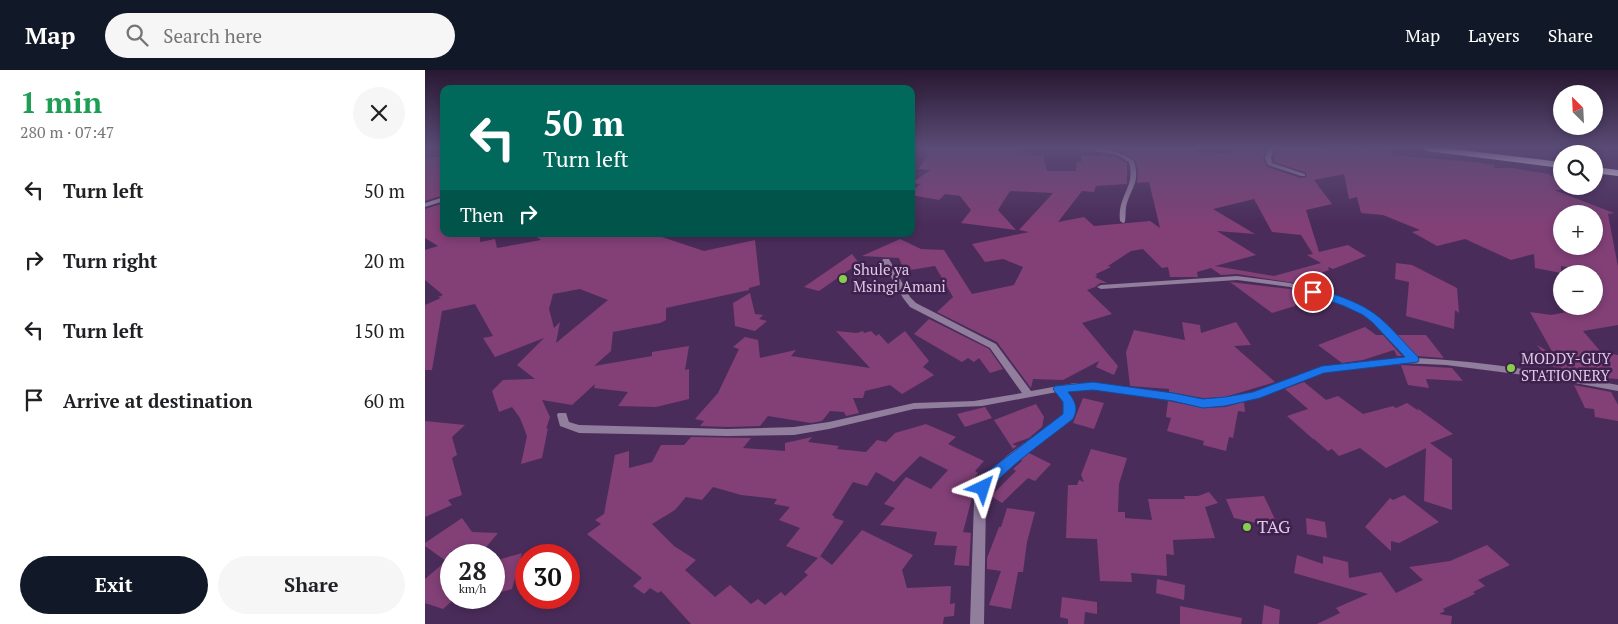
<!DOCTYPE html>
<meta charset="utf-8">
<style>
body{margin:0;font-family:"PT Serif",serif;background:#f6f6f6;color:#202124;height:100vh;display:flex;flex-direction:column;font-size:19px;white-space:nowrap}
*{box-sizing:border-box;margin:0}
p{font-size:16px;color:#757577}
.icon{flex:none;width:28px;height:28px;fill:none;stroke:currentColor;stroke-width:2;stroke-linecap:round;stroke-linejoin:round}
.map{position:relative;flex:1;overflow:hidden}
.panel{display:flex;flex-direction:column;background:#fff;width:425px}
.panel>*{flex:none}
.top-card{position:absolute;left:15px;top:15px;width:475px;height:152px;border-radius:10px;box-shadow:0 2px 8px #0003;background:#00695c;color:#fff;overflow:hidden}
.needle{width:32px;rotate:336deg}
.controls{position:absolute;left:1128px;top:15px;display:grid;gap:10px}
.controls a{display:grid;place-items:center;width:50px;height:50px;border-radius:50%;background:#fff;box-shadow:0 2px 8px #0003;font-size:25px}
.speed{position:absolute;left:15px;top:474px;display:flex;gap:10px;font-size:25px;font-weight:700;text-align:center}
.speed>*{display:grid;place-content:center;width:65px;height:65px;border-radius:50%;background:#fff;box-shadow:0 2px 8px #0003;line-height:1}
.speed small{font-size:12px;font-weight:400}
.speed .limit{border:8px solid #d22;background:#fff;color:#111}
.pin{position:absolute;display:grid;place-items:center;width:42px;height:42px;color:#fff;margin:-21px;border:2px solid #fff;border-radius:50%;box-shadow:0 1px 5px #0007}
.me{position:absolute;width:55px;margin:-28px;rotate:41deg;stroke-linejoin:round;filter:drop-shadow(0 0 4px #0008)}
.turn{display:flex;align-items:center;gap:18px;height:105px;padding:0 20px;font-size:22px}
.turn .icon{width:65px;height:65px;stroke-width:2.5}
.turn b{display:block;font-size:35px;line-height:42px}
.then{display:flex;align-items:center;height:48px;padding:0 20px;background:#0003;gap:10px;font-size:19px}
.round{display:grid;place-items:center;flex:none;width:52px;height:52px;border-radius:26px;background:#f6f6f6}
.summary{display:flex;align-items:center;justify-content:space-between;height:85px;padding:0 20px}
h1{font-size:30px;font-weight:700;line-height:38px;color:#1e9e55}
.cta{display:flex;gap:10px;margin-top:auto;padding:10px 20px}
.cta a{flex:1;height:58px;border-radius:30px;background:#111827;color:#fff;font-size:20px;font-weight:700;line-height:58px;text-align:center}
.cta a+a{background:#f6f6f6;color:#202124}
ul{padding:0;list-style:none}
li{display:flex;align-items:center;gap:15px;height:70px;padding:0 20px}
li div{flex:1}
li b{display:block;font-size:19px}
li em{font-style:normal}
header{display:flex;align-items:center;gap:30px;box-sizing:border-box;height:70px;padding:0 25px;background:#111827;color:#fff}
header strong{font-size:24px}
nav{display:flex;gap:28px;margin-inline-start:auto;font-size:18px}
.search{width:350px;height:45px;background:#f6f6f6;display:flex;align-items:center;gap:12px;box-sizing:border-box;padding:0 18px;border-radius:28px;color:#757577;font-size:19px}
main{display:flex;flex:1;min-height:0}
.map>svg:first-child{display:block}
.building{fill:#824077;fill-rule:evenodd}
.lines{fill:none;stroke-linecap:round;stroke-linejoin:round}
.minor{fill:#917d9c;fill-rule:evenodd}
.highway{fill:#f3eaf9;fill-rule:evenodd}
.route{fill:#1a73e8;stroke:#114b97}
.poi-dot{fill:#86cf4b;stroke:#40214e;stroke-width:2}
.labels{text-anchor:middle;stroke-width:5;stroke-linejoin:round;paint-order:stroke}
.poi-label{font-size:15px;fill:#dccae6;stroke:#40214e;text-anchor:start}
.near-poi-label{font-size:18px;fill:#dccae6;stroke:#40214e;text-anchor:start}
</style>
<header>
<strong>Map</strong>
<div class="search"><svg class="icon" aria-label="search" viewBox="0 0 24 24"><circle cx="10" cy="10" r="6"/><path d="M15 15l6 6"/></svg>Search here</div>
<nav><a>Map</a><a>Layers</a><a>Share</a></nav>
</header>
<main>
<section class="panel">
<div class="summary"><div><h1>1 min</h1><p>280 m · 07:47</p></div><a class="round"><svg class="icon" aria-label="close" viewBox="0 0 24 24"><path d="M6 6l12 12M18 6L6 18"/></svg></a></div>
<ul>
<li><svg class="icon" aria-label="left" viewBox="0 0 24 24"><path d="M17 20v-9H6M10 6l-5 5 5 5"/></svg><div><b>Turn left</b></div><em>50 m</em></li>
<li><svg class="icon" aria-label="right" viewBox="0 0 24 24"><path d="M7 20v-9h11M14 6l5 5-5 5"/></svg><div><b>Turn right</b></div><em>20 m</em></li>
<li><svg class="icon" aria-label="left" viewBox="0 0 24 24"><path d="M17 20v-9H6M10 6l-5 5 5 5"/></svg><div><b>Turn left</b></div><em>150 m</em></li>
<li><svg class="icon" aria-label="arrive" viewBox="0 0 24 24"><path d="M6 21V4h12l-3 4 3 4H6"/></svg><div><b>Arrive at destination</b></div><em>60 m</em></li>
</ul>
<div class="cta"><a>Exit</a><a>Share</a></div>
</section>
<div class="map">
<svg width="1193" height="554" viewBox="0 0 1193 554">
<rect width="100%" height="100%" fill="#4a2c5a"/>
<path class="building" d="M500 78H592V82L605 83 606 86 618 85 622 101H651L652 92H656V86H676V84L691 87 702 93V114L671 116 669 122 657 121 633 152 659 147 669 156 725 151 735 158 724 112 712 113 713 103 711 91 697 82 681 78H771L773 79 772 82 807 84 808 79 841 81 838 89 842 97 876 108 881 107 882 103 849 92 851 78H892L934 82 935 78 966 82 967 85 1048 92 1069 95 1070 98H1087L1125 104 1126 106 1136 108V116H1140L1142 120H1129L1189 143 1183 144 1193 197V255L1158 261 1176 282 1193 285V309L1179 308 1180 311 1131 300 1112 275 1129 285 1105 242 1126 245 1169 237V203L1136 196V203L1110 198 1109 184 1086 190 1040 169 1012 176 987 162 995 160 958 145 936 143 932 127 924 129 919 104 889 110 907 134 881 140 894 182 923 175 941 186 908 199 903 197 904 200 877 210 876 214 812 204 796 205 786 198 772 202 773 207H745L743 197 737 198 718 179 706 181 683 196 686 197 671 204 672 206 670 207 682 213H675L670 217 662 220 687 244 657 253 693 296 689 305 671 297 674 291 638 310 608 309 606 318 572 272 512 242 528 227 510 196 479 201 474 188 437 186 475 169 496 179 519 180 547 224 589 215 598 197 578 189 560 192 547 174 604 162 594 160 628 123 585 121 573 140 591 160 536 153 546 140 535 126 520 124 514 130 486 125V122L495 114 487 113 505 100 493 99 503 86ZM829 129 847 162 876 165 888 184 882 185 896 193 849 206 790 196 831 185 792 161 830 164 788 139ZM1136 142 1169 144V176H1136Z
M19 86V125L0 131V88Z
M19 133V164H55V172L70 169 72 178 116 170 108 164H228L279 181 330 170 335 215 324 218V220L241 238V250L235 253 188 262 186 281 169 296 227 286V282L264 276 260 300 264 299V329L231 337 193 336 203 322 169 318 170 314 147 335 117 330 125 347 121 359 123 358 117 388 96 394 102 366 95 348 87 337 74 342 67 321 78 310 110 309 92 295 119 268 70 287 58 268 68 266 50 234 17 241 7 300H0V235L16 228 13 227 18 225 0 210V180L13 176 0 168V139ZM155 219 183 230 131 273 135 252 129 258 124 239 128 224Z
M427 184 434 193 394 221 379 217Z
M971 193 987 195 1032 218 1034 243 1030 240 1029 259 981 246 984 212 970 209Z
M805 212 865 219 874 222 870 236 847 243Z
M325 223 330 244 338 245 334 249 342 251 330 261 310 256 308 233Z
M504 249 564 279 578 299 565 303 554 288 549 292 543 288 537 292 489 264Z
M757 252 775 255 776 263 811 252 826 275 809 276 850 312 800 327 778 328 744 322V319L705 316 701 282 709 260 760 270Z
M940 257 951 265H958L977 286H972L969 280 938 290 917 293 893 275Z
M411 261 432 263 438 261 439 263 446 261 451 266 454 264 463 274 480 261 504 291 498 297 509 305 477 324 465 315 440 321 438 328H428L434 343 421 346 419 342 405 341 397 351 386 353 343 346 335 356 302 357 275 356 279 351 270 349 293 323 314 279 308 277 320 267 333 270 335 288 371 280 366 286 445 298Z
M972 265H1001L1019 288 992 286Z
M976 295 1027 298 1038 311 1001 309 1004 318 983 315Z
M879 312 901 330 913 326 938 344 968 336 971 338 982 333 994 341 992 338 1028 364 1005 373 1027 389V440L999 431 1001 378 961 398 935 378 914 386 907 379 903 381 889 369H888L862 346 883 339 860 319Z
M1149 315 1186 322 1193 335V351L1170 347 1169 339 1160 338Z
M658 328 679 333 669 359 648 353Z
M743 331 778 338 800 337 819 332 820 342 813 341 808 368 804 367 801 381 778 375 779 371 742 361 746 348 741 347Z
M611 334 619 347 617 357 604 368 587 374 592 376 588 379 569 350Z
M560 337 567 348 540 357 532 344Z
M0 351 40 355 27 367 32 385 27 388 37 425 23 430 27 435 0 447Z
M501 354 531 367 523 374 559 391 550 401 553 403 544 414 550 416 538 462 546 463 544 496 529 495 532 476 509 475 512 462 455 455 470 438 459 434 481 407 506 419 523 400 495 386 469 412 451 402 442 416 428 412 407 445 410 447 409 448 419 451 394 488 395 486 407 495 437 460 488 485 477 500 482 518 526 516 525 534 530 533 529 546 519 547 518 554H266L236 521 233 523 225 518 219 524 208 516 217 508 162 464 176 454 170 450 179 444 190 385 204 381V398L227 392 236 375H259L266 367 326 368 318 378 360 381V373L387 367 383 372 414 376 412 379 441 382 452 370 461 372 470 363ZM288 417 316 425 352 429 349 434 365 437 354 450 375 458 361 476 393 488 379 502 383 505 360 526 356 522 340 535 333 529 326 534 305 515 290 527 260 500 271 490 249 476 227 454 250 440 261 427 277 430Z
M666 379 702 388 694 414 693 442H700V448L727 450 723 429H760L759 426H773L784 422 793 433 780 437 790 468 748 470 749 485 741 484 742 506 706 503 707 512 675 511 672 469 641 468 643 415H652L654 410 659 412 656 405Z
M604 383 626 394 610 411 603 408 577 433 566 426 591 401 588 399 597 391 596 390Z
M979 425 1014 452 974 473 966 471V481L940 457 965 428 968 430Z
M839 426 854 458 809 448 801 429Z
M582 438 610 442 602 472 598 502H593L586 539 564 535 576 501 562 499V488L574 457H576Z
M37 448 47 462 73 463 57 482 26 481V532L18 539 0 533V509L21 491 0 476V473Z
M881 448 900 452 902 468 882 464Z
M1062 475 1085 495 1053 510 1060 516 1048 522 1050 524 1018 539 1020 541 1014 544 1027 546 1026 554H892L915 543 911 538 943 524 869 503 872 485 898 494V486L923 492 924 508 956 502 971 523 998 510 984 497 1025 491Z
M97 483 87 519 69 524V491Z
M732 509 760 515 759 530 731 523Z
M637 527 672 532V544L660 542 659 554H643V549L635 547Z
M839 535 855 540 854 554H837Z
M755 536 817 548 816 554H755Z"/>
<g class="lines">
<path class="minor" d="M652 78C670 76 694 80 709 91 715 111 708 115 702 133 700 139 701 146 700 152L698 153 695 151C692 125 711 118 704 92L692 85Z
M844 78H849L846 88 847 93 880 104V106H876L843 95 840 88Z
M1140 78H1145L1140 84H1136V88L1131 95H1127V93Z
M19 127V131L0 137V133Z
M458 189H464L485 227 491 233 571 274 606 321 650 313H668L748 324 778 330 800 329 828 322 897 297 981 287 953 256 936 243 902 228 865 217 812 210 676 219 672 217 676 215 812 206 865 213 907 224 941 239 959 253 991 288C1059 291 1126 303 1193 315V321L1123 308 1021 295 978 293 898 303 833 327 800 335 778 336 748 330 668 319H650L641 321C648 329 652 338 648 348 616 375 577 391 561 431L559 554H545L549 431C568 385 603 374 639 345 641 335 638 329 632 322L557 336 489 339 404 359 369 365 302 366 154 363 135 356 132 345 133 343H141L144 352 154 355 302 359 369 357 404 352 489 333 549 331 597 323 565 278 485 237 478 228 457 191Z"/>
<path class="highway" d="M998 78H1020L1136 92V98L1002 81Z
M1169 97 1193 100V106L1169 103Z"/>
</g>
<linearGradient id="sky" x2="0" y2="1"><stop stop-color="#291832"/><stop offset="0.5" stop-color="#5a4b76"/><stop offset="1" stop-color="#5a4b76" stop-opacity="0"/></linearGradient>
<rect width="1193" height="155" fill="url(#sky)"/>
<path class="route" d="M888 218C910 224 938 233 955 248 969 260 980 274 993 287L994 290 993 292 899 303 835 328 800 336 778 338 748 331 668 320 643 322C650 331 654 338 648 349 624 368 599 385 577 406 569 413 566 426 553 422L551 418 562 402 638 344V332L628 319 630 316 668 312 748 323 778 329 800 327 828 322 897 296 980 287 947 252 938 245 919 236 885 224 883 222Z"/>
<g class="poi-dot">
<circle cx="418" cy="209" r="5"/>
<circle cx="1086" cy="298" r="5"/>
<circle cx="822" cy="457" r="5"/>
</g>
<g class="labels">
<g class="poi-label">
<text x="428" y="205">Shule ya<tspan x="428" dy="17">Msingi Amani</tspan></text>
<text x="1096" y="294">MODDY-GUY<tspan x="1096" dy="17">STATIONERY</tspan></text>
</g>
<g class="near-poi-label">
<text x="832" y="463">TAG</text>
</g>
</g>
</svg>
<div class="controls">
<a><svg class="needle" viewBox="-14 -14 28 28"><path d="M0-13l5 13h-10z" fill="#e53935"/><path d="M0 13l5-13h-10z" fill="#757577"/></svg></a>
<a><svg class="icon" aria-label="search" viewBox="0 0 24 24"><circle cx="10" cy="10" r="6"/><path d="M15 15l6 6"/></svg></a>
<a>+</a>
<a>−</a>
</div>
<div class="speed"><div>28<small>km/h</small></div><div class="limit">30</div></div>
<div class="pin" style="left:888px;top:222px;background:#d93025"><svg class="icon" aria-label="arrive" viewBox="0 0 24 24"><path d="M6 21V4h12l-3 4 3 4H6"/></svg></div>
<svg class="me" style="left:558px;top:418px" viewBox="-20 -20 40 40"><path d="M0-17L14 15 0 8-14 15z" fill="#1a73e8" stroke="#fff" stroke-width="4"/></svg>
<div class="top-card">
<div class="turn"><svg class="icon" aria-label="left" viewBox="0 0 24 24"><path d="M17 20v-9H6M10 6l-5 5 5 5"/></svg><div><b>50 m</b>Turn left</div></div>
<div class="then">Then<svg class="icon" aria-label="right" viewBox="0 0 24 24"><path d="M7 20v-9h11M14 6l5 5-5 5"/></svg></div>
</div>
</div>
</main>
